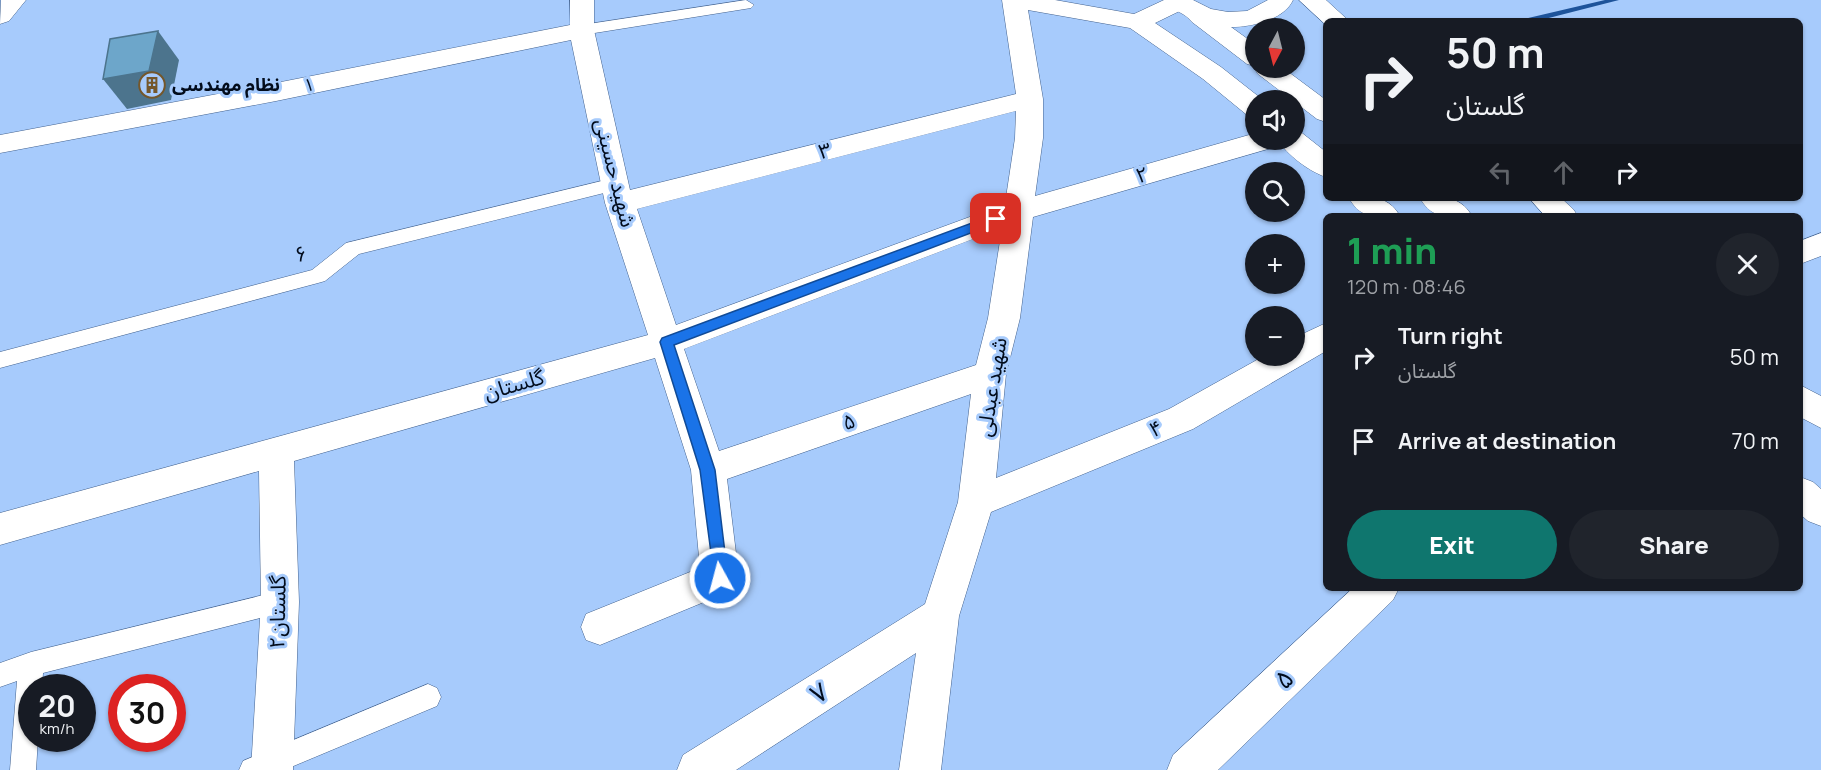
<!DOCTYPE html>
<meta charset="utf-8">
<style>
body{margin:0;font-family:Manrope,"Noto Sans Arabic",sans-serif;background:#20242c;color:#f1f3f6;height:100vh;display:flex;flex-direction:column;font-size:22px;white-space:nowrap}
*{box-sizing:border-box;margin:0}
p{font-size:20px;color:#9ea1a6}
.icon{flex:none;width:33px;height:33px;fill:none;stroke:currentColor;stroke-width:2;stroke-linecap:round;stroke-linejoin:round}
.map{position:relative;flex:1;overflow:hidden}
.side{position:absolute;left:1323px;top:213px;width:480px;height:378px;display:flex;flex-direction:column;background:#171b24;border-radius:9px;box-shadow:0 2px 4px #0004}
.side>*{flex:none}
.guide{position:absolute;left:1323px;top:18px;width:480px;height:183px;border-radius:9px;box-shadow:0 2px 4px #0004;background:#171b24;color:#f1f3f6;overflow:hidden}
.needle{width:39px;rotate:187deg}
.fabs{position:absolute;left:1245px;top:18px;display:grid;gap:12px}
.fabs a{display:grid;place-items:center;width:60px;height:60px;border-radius:50%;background:#171b24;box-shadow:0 2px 4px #0004;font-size:30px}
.speed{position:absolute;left:18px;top:674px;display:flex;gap:12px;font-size:30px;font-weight:700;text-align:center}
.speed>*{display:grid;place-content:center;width:78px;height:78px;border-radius:50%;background:#171b24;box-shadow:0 2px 4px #0004;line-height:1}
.speed small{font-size:15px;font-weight:400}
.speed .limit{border:9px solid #d22;background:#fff;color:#111}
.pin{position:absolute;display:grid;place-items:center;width:51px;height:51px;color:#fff;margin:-26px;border-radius:12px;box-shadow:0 3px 9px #0006}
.me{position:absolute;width:66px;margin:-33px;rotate:353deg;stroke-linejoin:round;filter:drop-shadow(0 0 4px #0008)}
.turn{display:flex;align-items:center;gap:21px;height:126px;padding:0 24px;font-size:27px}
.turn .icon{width:78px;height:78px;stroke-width:2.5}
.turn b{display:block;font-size:42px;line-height:51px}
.lanes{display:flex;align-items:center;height:57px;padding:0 24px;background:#0003;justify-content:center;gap:30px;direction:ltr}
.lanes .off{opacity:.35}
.round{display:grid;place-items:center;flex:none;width:63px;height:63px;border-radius:32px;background:#20242c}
.overview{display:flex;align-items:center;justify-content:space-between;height:102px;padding:0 24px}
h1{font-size:36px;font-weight:800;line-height:45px;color:#1e9e55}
.button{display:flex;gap:12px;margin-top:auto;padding:12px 24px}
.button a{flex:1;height:69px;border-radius:36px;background:#0f766e;color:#fff;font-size:24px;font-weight:800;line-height:69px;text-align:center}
.button a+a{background:#20242c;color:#f1f3f6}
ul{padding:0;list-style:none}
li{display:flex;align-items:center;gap:18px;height:84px;padding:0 24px}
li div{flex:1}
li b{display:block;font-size:22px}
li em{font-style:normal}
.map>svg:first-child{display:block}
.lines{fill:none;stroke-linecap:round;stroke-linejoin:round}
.stream{fill:#1d539a;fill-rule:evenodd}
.lane-casing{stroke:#43628e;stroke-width:1}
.street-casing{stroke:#43628e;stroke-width:1}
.secondary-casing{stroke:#43628e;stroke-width:1}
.lane{fill:#fff;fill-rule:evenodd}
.street{fill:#fff;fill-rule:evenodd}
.secondary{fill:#fff;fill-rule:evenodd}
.shaded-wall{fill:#4c748d}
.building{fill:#6da6ca;stroke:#4c748d;stroke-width:1.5}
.route{fill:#1a73e8;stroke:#114b97;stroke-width:1.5}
.labels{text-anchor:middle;stroke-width:6;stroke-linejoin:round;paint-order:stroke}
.far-poi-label{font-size:18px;font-weight:bold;fill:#020c1c;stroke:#a7cbfc;text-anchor:start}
.far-street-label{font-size:18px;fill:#020c1c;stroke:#a7cbfc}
.street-label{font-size:21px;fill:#020c1c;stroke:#a7cbfc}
.near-street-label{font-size:26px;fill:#020c1c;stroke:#a7cbfc}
</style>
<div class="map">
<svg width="1821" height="770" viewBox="0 0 1821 770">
<rect width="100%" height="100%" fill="#a7cbfc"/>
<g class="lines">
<path class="stream" d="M1605 0H1619L1537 21H1523L1524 19Z"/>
<g class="lane-casing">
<path id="lane" d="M746 0 754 5 751 8 582 35 574 30 582 25Z
M614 178 620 179 623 184 620 189 359 254 325 281 318 283 0 368V352L312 270 346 243Z
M280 591 289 594 292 602 289 610 280 613 43 673 42 687H32V738H38L36 770H10L17 681 0 687V663L31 652Z
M428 684 437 688 441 697 437 706 284 770H239L243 761Z"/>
</g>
<g class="street-casing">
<path id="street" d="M26 0 9 21 0 24 1 0Z
M570 0H594V30L630 190 1016 94 1002 0H1055L1134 14 1164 0H1190L1191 2 1188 7 1155 23 1221 67 1263 100H1256V118L1247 115 1203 79 1130 28 1028 10 1043 99V138L1035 196 1256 133V140H1294V131L1302 133 1326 152V177C1310 172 1287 155 1278 140L1275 147 1033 217 1020 318 1006 374 996 478 1169 409 1264 356H1294V338L1326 323V351L1193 429 991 512 959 616 941 770H899L916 653 736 770H677L683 755 925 604 958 502 971 394 727 479 739 578 733 590 600 645 586 640 581 627 586 614 700 568 691 470 655 358 294 461 299 602 293 770H251L261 602 259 471 0 545V513L648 335 605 203 571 40 276 101 0 153V135L276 83 570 25ZM1016 111 1015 138 1005 204 676 325 637 209ZM1002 228 988 318 976 365 719 451 684 349Z
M1349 198C1371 198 1387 194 1400 216 1377 216 1362 221 1349 198Z
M1821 233V256L1800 264V241Z
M1353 588H1399L1393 600 1218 770H1167L1173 755Z"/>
</g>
<g class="secondary-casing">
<path id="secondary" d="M1164 0H1193L1211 9 1228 12 1247 11 1268 0H1293C1284 20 1251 27 1231 27L1256 45V68H1283L1326 100V122L1317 119 1258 74 1254 68 1255 66 1247 64 1192 22C1185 12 1171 11 1164 0Z
M1299 0H1326L1349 21H1326V25Z
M1420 198C1442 198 1459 194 1472 216 1449 216 1433 221 1420 198Z
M1529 198H1561L1573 209 1578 216H1545Z
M1800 385 1821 396V428L1800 417Z
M1800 477 1813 482 1821 489V526L1808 521 1800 514Z"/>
</g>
<use href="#lane" class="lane"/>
<use href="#street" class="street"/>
<use href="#secondary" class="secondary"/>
</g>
<path class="shaded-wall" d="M158 31 179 60 171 100 127 109 103 79Z"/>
<path class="building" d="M158 31 149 71 103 79 110 39Z"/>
<path class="route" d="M996 214 1002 219 1000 222 674 345 715 470 728 578 726 583 720 586 715 583 700 470 660 342 662 338Z"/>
<defs>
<g id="building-ring" transform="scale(1.35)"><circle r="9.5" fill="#a7cbfc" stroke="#74572b" stroke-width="1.5"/><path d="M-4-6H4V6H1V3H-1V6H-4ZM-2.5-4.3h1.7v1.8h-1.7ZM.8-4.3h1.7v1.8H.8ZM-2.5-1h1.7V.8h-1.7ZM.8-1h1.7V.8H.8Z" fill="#74572b"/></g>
</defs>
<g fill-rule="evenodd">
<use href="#building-ring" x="152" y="85"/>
</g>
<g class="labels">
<g class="far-poi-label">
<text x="172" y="91">نظام مهندسی</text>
</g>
<g class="far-street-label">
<text transform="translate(309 85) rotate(-12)" y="6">۱</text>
</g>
<g class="street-label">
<text transform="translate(825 151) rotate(-14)" y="7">۳</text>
<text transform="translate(615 173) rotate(76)" y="7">شهید حسینی</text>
<text transform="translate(1142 175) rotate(-16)" y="7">۲</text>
<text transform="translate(301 254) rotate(-21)" y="7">۶</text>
<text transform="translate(514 385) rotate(-16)" y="7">گلستان</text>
<text transform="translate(992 387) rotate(-81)" y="7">شهید عبدلی</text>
<text transform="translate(849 422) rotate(-19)" y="7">۵</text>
<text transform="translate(1156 429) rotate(-22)" y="7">۴</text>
<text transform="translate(278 612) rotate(-89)" y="7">گلستان۲</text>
</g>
<g class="near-street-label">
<text transform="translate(1284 679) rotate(-43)" y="9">۵</text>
<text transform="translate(819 693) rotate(-33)" y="9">۷</text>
</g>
</g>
</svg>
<div class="fabs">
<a><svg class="needle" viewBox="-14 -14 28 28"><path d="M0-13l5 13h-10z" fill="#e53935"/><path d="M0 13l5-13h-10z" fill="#9ea1a6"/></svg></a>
<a><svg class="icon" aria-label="sound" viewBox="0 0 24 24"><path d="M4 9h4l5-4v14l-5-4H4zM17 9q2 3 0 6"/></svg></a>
<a><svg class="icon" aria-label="search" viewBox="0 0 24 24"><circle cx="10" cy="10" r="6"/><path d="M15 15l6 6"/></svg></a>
<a>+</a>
<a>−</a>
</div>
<div class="speed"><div>20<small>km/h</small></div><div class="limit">30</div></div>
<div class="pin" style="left:996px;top:219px;background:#d93025"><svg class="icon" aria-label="arrive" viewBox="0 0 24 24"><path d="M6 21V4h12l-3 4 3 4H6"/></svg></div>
<svg class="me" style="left:720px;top:578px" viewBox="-20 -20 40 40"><circle r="17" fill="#1a73e8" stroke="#fff" stroke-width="3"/><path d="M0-11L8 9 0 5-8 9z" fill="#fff"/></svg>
<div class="guide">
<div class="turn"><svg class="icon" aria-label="right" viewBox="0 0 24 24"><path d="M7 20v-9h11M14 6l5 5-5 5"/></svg><div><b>50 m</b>گلستان</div></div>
<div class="lanes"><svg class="icon off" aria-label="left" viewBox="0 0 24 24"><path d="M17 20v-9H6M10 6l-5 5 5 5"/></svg><svg class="icon off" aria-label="ahead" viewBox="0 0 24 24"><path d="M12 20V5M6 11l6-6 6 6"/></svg><svg class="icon" aria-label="right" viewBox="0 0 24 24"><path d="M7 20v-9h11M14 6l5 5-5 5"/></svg></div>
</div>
<section class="side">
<div class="overview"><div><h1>1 min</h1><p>120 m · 08:46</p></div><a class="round"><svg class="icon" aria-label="close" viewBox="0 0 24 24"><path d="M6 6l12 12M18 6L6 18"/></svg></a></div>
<ul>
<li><svg class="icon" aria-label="right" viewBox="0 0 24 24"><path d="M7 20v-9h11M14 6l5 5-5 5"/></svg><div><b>Turn right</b><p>گلستان</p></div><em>50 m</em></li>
<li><svg class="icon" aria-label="arrive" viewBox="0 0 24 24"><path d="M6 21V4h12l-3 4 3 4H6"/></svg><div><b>Arrive at destination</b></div><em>70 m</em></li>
</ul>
<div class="button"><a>Exit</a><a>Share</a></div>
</section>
</div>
